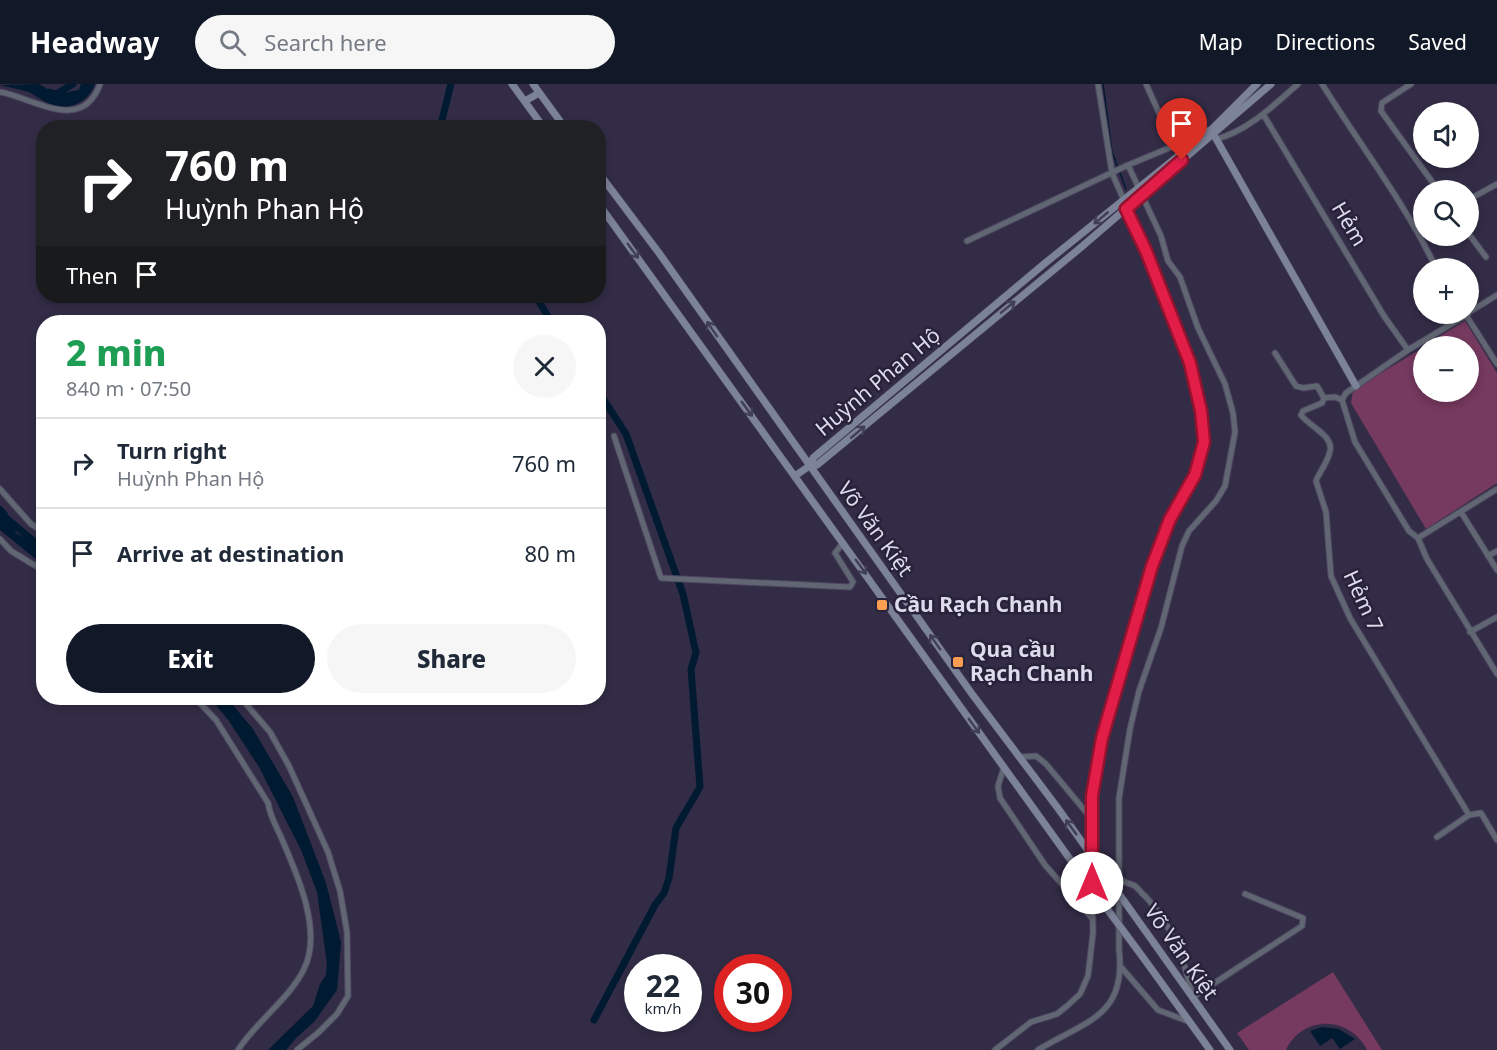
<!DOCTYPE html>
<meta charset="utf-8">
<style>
body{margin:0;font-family:"Noto Sans",sans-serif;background:#f6f6f7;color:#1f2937;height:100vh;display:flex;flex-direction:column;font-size:22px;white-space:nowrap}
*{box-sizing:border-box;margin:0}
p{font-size:20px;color:#747a83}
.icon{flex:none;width:33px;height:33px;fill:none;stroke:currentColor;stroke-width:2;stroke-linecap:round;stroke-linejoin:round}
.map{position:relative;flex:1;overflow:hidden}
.drawer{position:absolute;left:36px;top:231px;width:570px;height:390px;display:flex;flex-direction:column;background:#fff;border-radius:24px;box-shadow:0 3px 9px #0003}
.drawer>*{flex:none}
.hud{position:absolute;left:36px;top:36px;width:570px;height:183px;border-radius:24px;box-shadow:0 3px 9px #0003;background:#202124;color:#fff;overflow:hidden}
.buttons{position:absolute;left:1413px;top:18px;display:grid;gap:12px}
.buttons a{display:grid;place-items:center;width:66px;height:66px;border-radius:50%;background:#fff;box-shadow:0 3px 9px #0003;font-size:30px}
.speed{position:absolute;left:624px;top:870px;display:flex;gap:12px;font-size:30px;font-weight:700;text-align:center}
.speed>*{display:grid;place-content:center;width:78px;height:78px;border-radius:50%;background:#fff;box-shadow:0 3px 9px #0003;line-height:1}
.speed small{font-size:15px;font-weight:400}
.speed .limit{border:9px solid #d22;background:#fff;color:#111}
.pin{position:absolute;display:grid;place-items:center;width:51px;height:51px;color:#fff;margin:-62px -26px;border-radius:50% 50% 50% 0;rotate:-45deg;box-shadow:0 0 6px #0007}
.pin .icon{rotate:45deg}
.me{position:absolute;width:66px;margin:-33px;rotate:0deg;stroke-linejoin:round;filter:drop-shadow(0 0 4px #0008)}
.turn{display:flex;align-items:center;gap:21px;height:126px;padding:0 30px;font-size:27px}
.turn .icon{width:78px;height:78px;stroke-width:2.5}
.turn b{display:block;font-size:42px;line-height:51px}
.then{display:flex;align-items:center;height:57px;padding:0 30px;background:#0003;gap:12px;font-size:22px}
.round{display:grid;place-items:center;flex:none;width:63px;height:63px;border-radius:32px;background:#f6f6f7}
.head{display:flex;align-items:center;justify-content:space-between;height:102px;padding:0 30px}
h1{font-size:36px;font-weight:800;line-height:45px;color:#1e9e55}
.primary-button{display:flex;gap:12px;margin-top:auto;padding:12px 30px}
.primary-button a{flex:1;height:69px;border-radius:36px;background:#111827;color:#fff;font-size:24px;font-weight:800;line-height:69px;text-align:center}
.primary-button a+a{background:#f6f6f7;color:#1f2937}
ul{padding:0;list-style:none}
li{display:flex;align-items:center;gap:18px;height:90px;padding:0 30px;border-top:2px solid #e0e1e3}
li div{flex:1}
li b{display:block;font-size:22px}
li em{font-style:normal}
header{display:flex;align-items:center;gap:36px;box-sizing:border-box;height:84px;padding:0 30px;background:#111827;color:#fff}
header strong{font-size:28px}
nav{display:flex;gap:33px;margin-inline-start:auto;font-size:21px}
.search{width:420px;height:54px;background:#f6f6f7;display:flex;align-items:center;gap:15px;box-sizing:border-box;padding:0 21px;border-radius:33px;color:#747a83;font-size:22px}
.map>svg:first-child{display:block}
.green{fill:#76395f}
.water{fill:#001a32}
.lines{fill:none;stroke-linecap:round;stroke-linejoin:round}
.stream{stroke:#001a32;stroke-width:1.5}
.canal{stroke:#001a32;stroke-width:7}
.street-casing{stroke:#4e4861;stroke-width:7}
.secondary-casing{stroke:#4e4861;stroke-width:8}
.street{stroke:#616673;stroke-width:5}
.secondary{stroke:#7c8398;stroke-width:7}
.secondary-bridge-casing{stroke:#4e4861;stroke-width:8;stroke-linecap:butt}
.secondary-bridge{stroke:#7c8398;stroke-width:7}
.oneway{stroke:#413f57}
.route-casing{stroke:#92132f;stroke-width:15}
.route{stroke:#e11d48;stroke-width:10}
.poi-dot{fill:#fb9e51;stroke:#28223b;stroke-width:2}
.labels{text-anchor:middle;stroke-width:5;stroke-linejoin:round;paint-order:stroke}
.street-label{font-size:21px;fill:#dedbec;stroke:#28223b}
.poi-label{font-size:21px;font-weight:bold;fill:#dedbec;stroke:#28223b;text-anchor:start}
</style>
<header>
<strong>Headway</strong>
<div class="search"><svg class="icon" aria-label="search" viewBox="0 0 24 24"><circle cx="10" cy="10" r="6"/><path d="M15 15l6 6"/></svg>Search here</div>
<nav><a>Map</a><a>Directions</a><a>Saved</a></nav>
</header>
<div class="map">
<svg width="1497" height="966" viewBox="0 0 1497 966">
<rect width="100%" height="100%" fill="#322c46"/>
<path class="green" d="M1465 237 1497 289V399L1426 445 1351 319 1353 306 1424 263V308H1468V262H1424Z
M1333 888 1382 966H1367C1350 932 1303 930 1286 966H1249L1237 949Z"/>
<path class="water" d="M39 0 56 10 79 6 81 0H95C88 18 75 22 57 25L29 8 0 1Z
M0 421 7 428 16 449 43 464V481L0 446Z
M210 614H227L253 645 293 713 326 799 341 858 337 906 314 938 297 953 286 966H268L313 922 320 900 326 891 327 880 317 808 301 766 259 683 229 637Z
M1322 943 1339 945 1355 955 1340 965 1332 954 1320 962 1310 947Z"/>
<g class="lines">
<path class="stream" d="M1103 0 1112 68 1126 105"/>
<path class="canal" d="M49 8 56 10 73 0
M440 44 451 0
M536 212 551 238
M0 429 44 466
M594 936 655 821 664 809 669 794 676 744 700 703 691 585 696 569 683 510 626 350 598 307"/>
<g class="street-casing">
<path id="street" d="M1146 0 1174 62
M1322 0C1360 61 1405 119 1436 184
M1411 0 1382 19 1381 27 1438 106
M0 8C34 14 82 50 100 0
M1263 30 1384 232 1408 266
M1217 55C1249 46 1274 21 1298 0
M1468 116 1497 100
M1468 149 1486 173
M967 157 1128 81
M1468 229 1497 211
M1444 230 1450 240
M1466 231 1497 280
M1275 269 1296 302 1303 304 1317 302 1324 314 1322 319 1303 327 1301 331C1309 342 1334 352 1330 367 1328 378 1320 387 1316 397L1326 428 1331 492 1350 534 1469 731 1481 729 1497 756
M1324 314 1335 313 1342 316
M614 352 661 494 850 503 853 498 835 469 843 459
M0 405 31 440 44 448
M1461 428 1497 486
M1418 454 1409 447 1355 358 1342 316 1346 309 1408 266 1468 230
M1418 454 1427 475 1497 590
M1418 454 1497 405
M0 455 11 467 44 487
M1488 472 1497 467
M1470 548 1497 533
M195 614 216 636 268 719C270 732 276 742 281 753 297 790 323 847 304 885 290 914 257 937 238 966
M241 614 270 648 289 682 328 768 340 807 347 848 348 912 337 930 319 948 297 966
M1019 673 1036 672 1046 680 1091 734
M1004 683 998 702 1000 714 1045 781 1092 834
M1437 753 1469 731
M1119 794C1124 799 1129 799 1135 802 1138 804 1142 810 1145 812 1172 840 1184 876 1193 913L1302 842 1303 834 1245 810
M1121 883 1158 926 1190 938
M995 966 1031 938 1057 930 1067 922 1080 910 1088 892 1093 849 1091 735 1099 667 1116 602 1152 482 1166 443 1198 383 1204 358 1201 327 1190 279 1146 167 1112 89 1098 0
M1038 966C1085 937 1127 933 1119 865V714L1130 645 1139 607 1161 544 1182 462 1189 447 1216 417 1225 402 1235 348 1233 329 1225 300 1198 244 1180 193 1168 177 1161 152 1128 81 1174 62 1207 46"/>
</g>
<g class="secondary-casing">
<path id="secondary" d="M512 0 544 44
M533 0 565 44
M525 17 539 9
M1214 51 1356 302
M598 88 659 169 972 610 1057 723
M598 119 1067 771
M812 380 817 381 1079 165 1271 0
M795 392 812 380 813 374 1044 180 1213 44 1257 0
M1154 859 1230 966
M1142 872 1210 966"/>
</g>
<use href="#street" class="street"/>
<use href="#secondary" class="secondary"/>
<g class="secondary-bridge-casing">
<path id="secondary-bridge" d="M1057 723 1154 859
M1067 771 1142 872"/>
</g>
<use href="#secondary-bridge" class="secondary-bridge"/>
</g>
<defs><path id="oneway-shaft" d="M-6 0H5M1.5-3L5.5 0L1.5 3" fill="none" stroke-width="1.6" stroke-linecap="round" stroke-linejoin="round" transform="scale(1.5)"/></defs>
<g class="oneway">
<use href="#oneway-shaft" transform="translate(1101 134) rotate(140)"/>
<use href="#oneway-shaft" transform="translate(633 167) rotate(54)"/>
<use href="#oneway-shaft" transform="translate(1008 223) rotate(-39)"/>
<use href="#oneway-shaft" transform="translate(712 245) rotate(-125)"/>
<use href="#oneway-shaft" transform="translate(747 325) rotate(54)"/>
<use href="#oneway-shaft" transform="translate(858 348) rotate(-40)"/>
<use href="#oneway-shaft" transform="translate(861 483) rotate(54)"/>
<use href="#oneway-shaft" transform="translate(935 558) rotate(-125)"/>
<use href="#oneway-shaft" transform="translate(974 642) rotate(54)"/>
<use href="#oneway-shaft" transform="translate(1071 743) rotate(-126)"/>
</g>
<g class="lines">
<g class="route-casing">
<path id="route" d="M1092 799V712L1102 654 1152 482 1170 435 1195 391 1204 358 1201 327 1190 279 1146 167 1126 125 1182 76"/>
</g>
<use href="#route" class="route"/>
</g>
<g class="poi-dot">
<rect x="876" y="515" width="12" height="12" rx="3"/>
<rect x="952" y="572" width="12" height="12" rx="3"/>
</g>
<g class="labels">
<g class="street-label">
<text transform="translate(1349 140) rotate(59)" y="7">Hẻm</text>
<text transform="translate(878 298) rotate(-40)" y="7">Huỳnh Phan Hộ</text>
<text transform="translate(875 445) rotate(54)" y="7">Võ Văn Kiệt</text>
<text transform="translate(1363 517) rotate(65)" y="7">Hẻm 7</text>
<text transform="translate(1181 868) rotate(55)" y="7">Võ Văn Kiệt</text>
</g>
<g class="poi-label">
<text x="894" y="528">Cầu Rạch Chanh</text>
<text x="970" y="573">Qua cầu<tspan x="970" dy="24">Rạch Chanh</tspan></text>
</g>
</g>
</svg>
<div class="buttons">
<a><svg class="icon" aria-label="sound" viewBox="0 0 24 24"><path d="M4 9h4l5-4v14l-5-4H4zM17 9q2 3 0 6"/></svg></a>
<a><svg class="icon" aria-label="search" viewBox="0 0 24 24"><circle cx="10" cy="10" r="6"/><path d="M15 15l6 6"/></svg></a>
<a>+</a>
<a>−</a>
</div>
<div class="speed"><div>22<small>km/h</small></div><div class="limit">30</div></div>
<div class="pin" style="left:1182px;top:76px;background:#d93025"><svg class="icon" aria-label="arrive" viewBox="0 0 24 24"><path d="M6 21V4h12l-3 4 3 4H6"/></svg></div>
<svg class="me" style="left:1092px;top:799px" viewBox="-20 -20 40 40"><circle r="19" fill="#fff"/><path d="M0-13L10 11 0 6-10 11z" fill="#e11d48"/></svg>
<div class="hud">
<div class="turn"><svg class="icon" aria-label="right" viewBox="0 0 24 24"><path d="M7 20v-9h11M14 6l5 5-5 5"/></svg><div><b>760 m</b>Huỳnh Phan Hộ</div></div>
<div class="then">Then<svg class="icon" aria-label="arrive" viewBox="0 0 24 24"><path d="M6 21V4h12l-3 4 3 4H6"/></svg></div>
</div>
<section class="drawer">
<div class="head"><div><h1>2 min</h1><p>840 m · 07:50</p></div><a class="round"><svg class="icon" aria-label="close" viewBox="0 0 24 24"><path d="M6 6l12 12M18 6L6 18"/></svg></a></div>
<ul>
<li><svg class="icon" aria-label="right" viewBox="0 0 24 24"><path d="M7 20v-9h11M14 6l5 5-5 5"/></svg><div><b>Turn right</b><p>Huỳnh Phan Hộ</p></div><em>760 m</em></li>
<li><svg class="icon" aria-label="arrive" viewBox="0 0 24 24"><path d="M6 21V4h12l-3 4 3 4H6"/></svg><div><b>Arrive at destination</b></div><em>80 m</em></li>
</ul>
<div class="primary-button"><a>Exit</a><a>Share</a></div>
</section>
</div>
